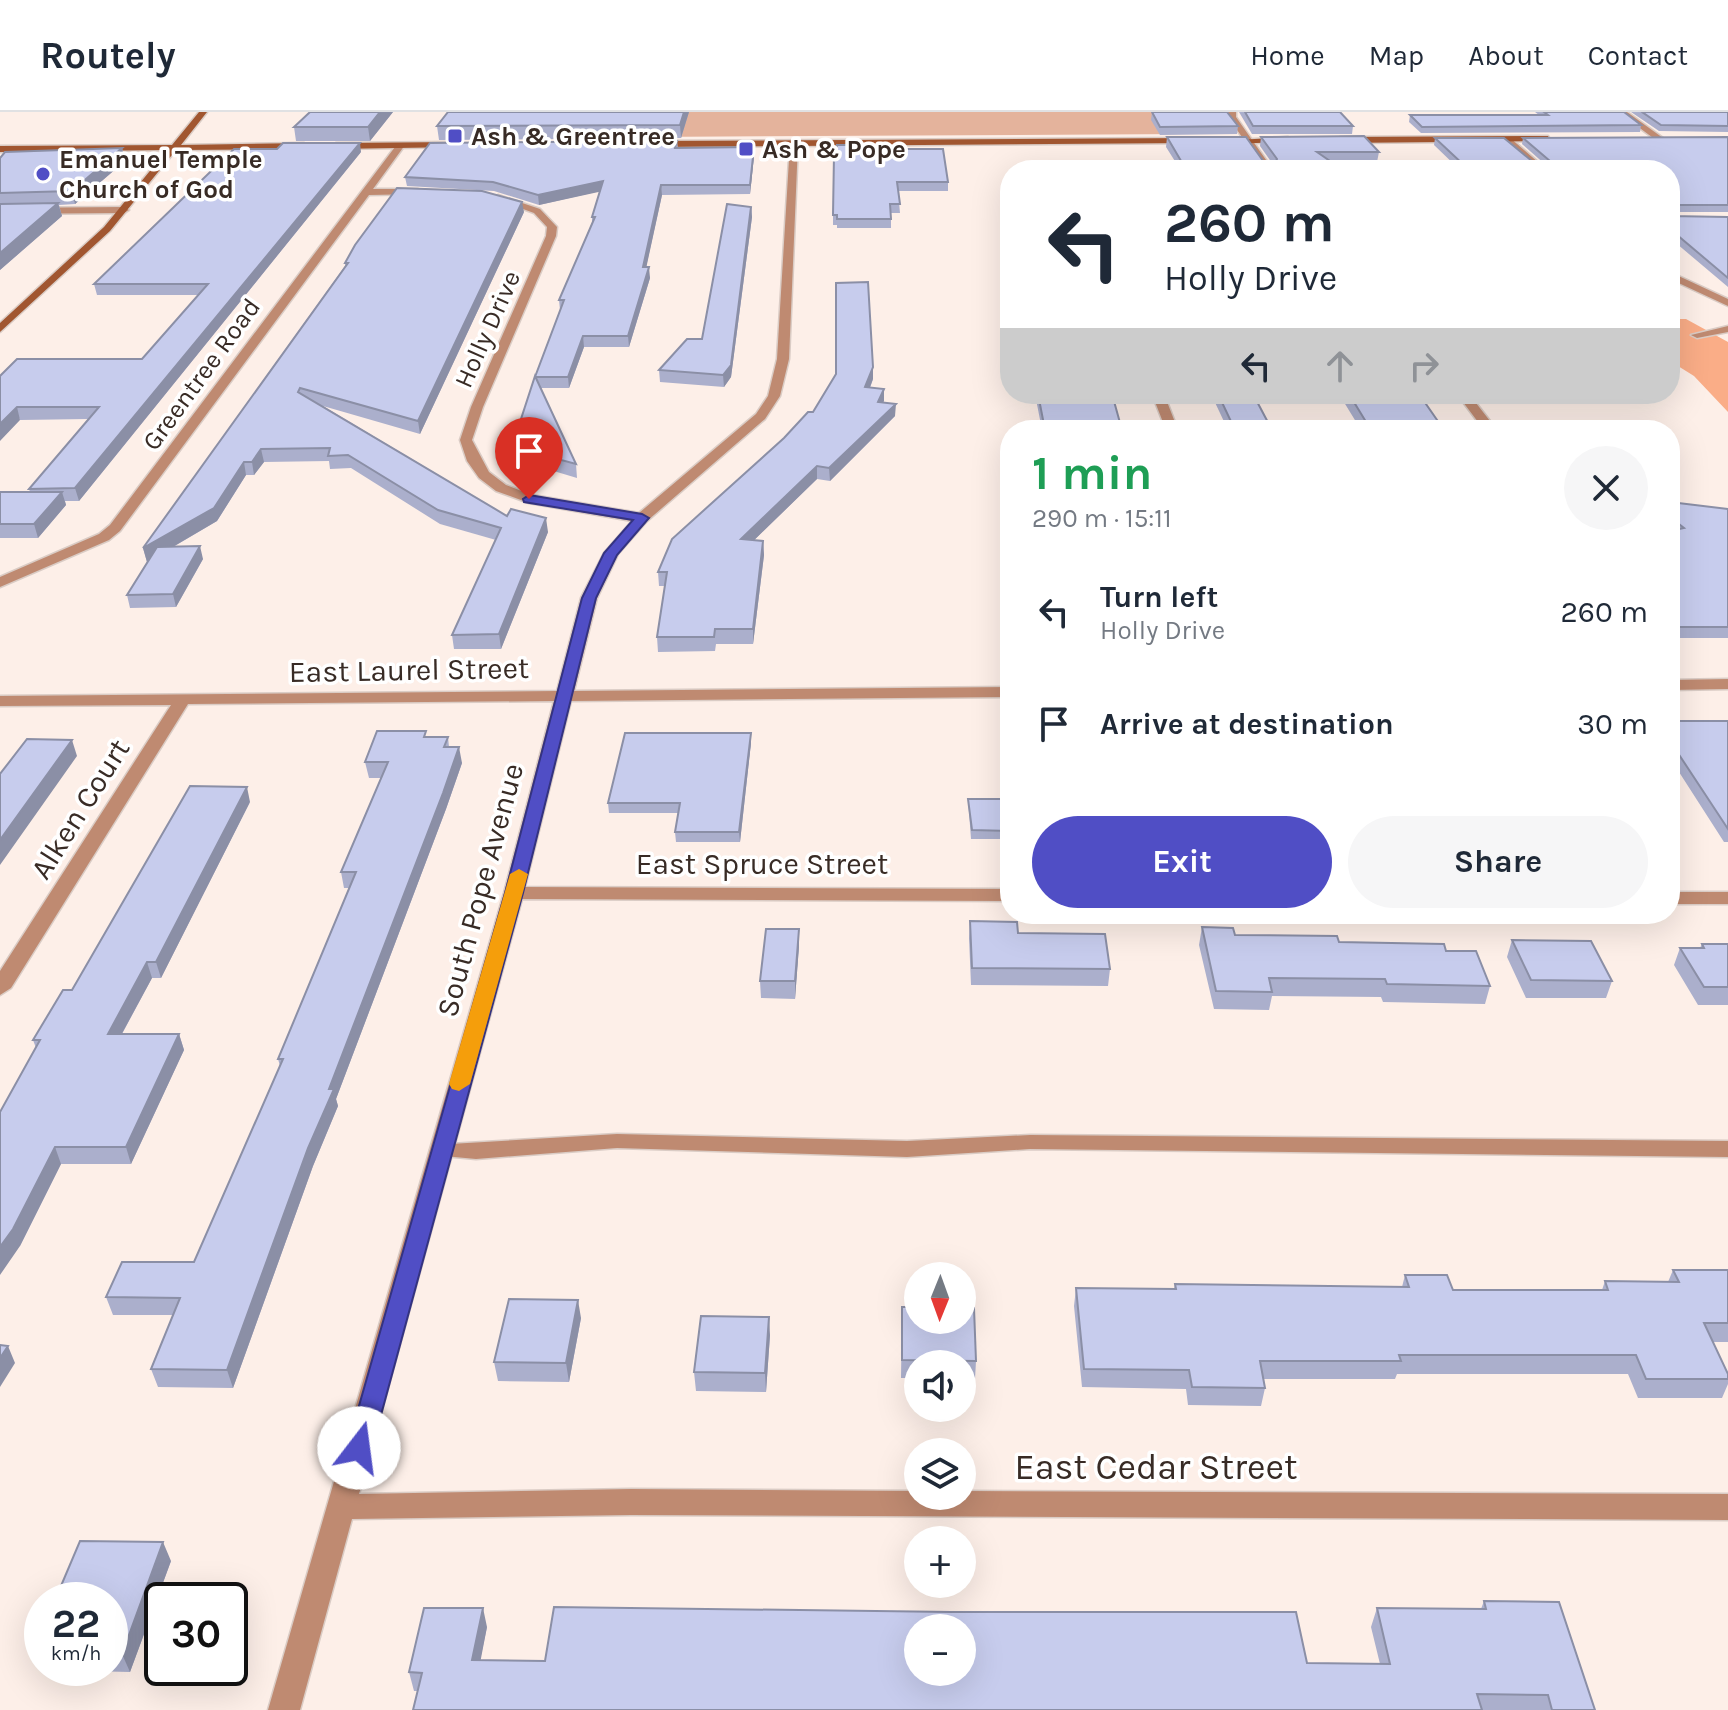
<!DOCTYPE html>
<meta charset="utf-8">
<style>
body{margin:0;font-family:Karla,sans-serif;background:#f6f6f7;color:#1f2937;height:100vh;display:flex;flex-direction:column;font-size:30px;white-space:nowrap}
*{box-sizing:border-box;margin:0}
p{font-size:26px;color:#747a83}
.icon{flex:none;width:44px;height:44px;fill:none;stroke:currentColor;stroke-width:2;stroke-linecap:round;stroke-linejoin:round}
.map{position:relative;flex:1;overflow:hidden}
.details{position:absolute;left:1000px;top:308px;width:680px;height:504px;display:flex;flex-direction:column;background:#fff;border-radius:32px;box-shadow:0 8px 32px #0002}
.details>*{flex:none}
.top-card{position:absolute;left:1000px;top:48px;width:680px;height:244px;border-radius:32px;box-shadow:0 8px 32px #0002;background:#fff;color:#1f2937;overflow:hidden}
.needle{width:52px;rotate:181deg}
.tools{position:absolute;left:904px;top:1150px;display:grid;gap:16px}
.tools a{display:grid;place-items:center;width:72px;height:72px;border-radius:50%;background:#fff;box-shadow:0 8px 32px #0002;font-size:40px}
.speed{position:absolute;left:24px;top:1470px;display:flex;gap:16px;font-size:40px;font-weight:700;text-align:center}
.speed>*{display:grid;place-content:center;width:104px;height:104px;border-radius:50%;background:#fff;box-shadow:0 8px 32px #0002;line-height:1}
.speed small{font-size:20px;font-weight:400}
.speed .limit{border:4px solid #111;border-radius:12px;background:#fff;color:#111}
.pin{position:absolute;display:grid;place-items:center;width:68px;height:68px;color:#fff;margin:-82px -34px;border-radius:50% 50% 50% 0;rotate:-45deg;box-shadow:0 0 8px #0007}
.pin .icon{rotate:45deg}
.me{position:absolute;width:88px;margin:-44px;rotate:15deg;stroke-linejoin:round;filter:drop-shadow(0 0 6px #0008)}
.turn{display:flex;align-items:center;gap:28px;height:168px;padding:0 32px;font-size:36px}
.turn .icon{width:104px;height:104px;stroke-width:2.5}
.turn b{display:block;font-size:56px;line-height:68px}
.lanes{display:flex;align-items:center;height:76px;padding:0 32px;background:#0003;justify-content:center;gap:40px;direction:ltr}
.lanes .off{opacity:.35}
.round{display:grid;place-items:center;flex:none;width:84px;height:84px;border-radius:42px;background:#f6f6f7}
.head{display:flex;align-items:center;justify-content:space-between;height:136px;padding:0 32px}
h1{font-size:48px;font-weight:700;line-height:60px;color:#1e9e55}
.cta{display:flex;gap:16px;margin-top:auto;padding:16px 32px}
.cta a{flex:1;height:92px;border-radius:48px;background:#504ec5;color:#fff;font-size:32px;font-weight:700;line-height:92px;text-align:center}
.cta a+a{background:#f6f6f7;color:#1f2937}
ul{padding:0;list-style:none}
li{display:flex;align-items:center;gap:24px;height:112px;padding:0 32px}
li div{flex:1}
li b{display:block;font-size:30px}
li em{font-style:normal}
header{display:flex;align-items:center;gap:48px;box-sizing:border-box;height:112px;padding:0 40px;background:#fff;border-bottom:2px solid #e0e1e3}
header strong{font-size:38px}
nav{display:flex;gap:44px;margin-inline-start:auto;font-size:28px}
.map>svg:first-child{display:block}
.green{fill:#e4b39c}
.forest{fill:#faad87}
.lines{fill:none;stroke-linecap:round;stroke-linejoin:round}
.lane-casing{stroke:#daccc5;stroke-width:3}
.street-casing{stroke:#daccc5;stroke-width:3}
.secondary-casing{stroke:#daccc5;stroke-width:3}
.lane{fill:#bf8a71;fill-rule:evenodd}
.street{fill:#bf8a71;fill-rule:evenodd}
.secondary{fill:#a15630;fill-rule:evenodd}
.wall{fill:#abafcc}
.shaded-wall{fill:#8b8fa6}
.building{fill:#c7cced;stroke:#8b8fa6;stroke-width:2;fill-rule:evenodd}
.route{fill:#504ec5;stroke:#343380;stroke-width:2}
.slow{fill:#f59e0b}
.poi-dot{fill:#504ec5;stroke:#fff;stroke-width:3}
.labels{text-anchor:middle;stroke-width:7;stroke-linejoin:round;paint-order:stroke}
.far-poi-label{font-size:26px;font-weight:bold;fill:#382b25;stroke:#fff;text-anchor:start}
.far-street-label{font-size:26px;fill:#382b25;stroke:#fff}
.street-label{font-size:30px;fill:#382b25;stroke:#fff}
.near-street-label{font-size:36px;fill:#382b25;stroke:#fff}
</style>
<header>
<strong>Routely</strong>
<nav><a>Home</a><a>Map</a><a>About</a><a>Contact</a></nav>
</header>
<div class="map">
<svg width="1728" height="1598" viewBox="0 0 1728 1598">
<rect width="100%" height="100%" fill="#fdefe8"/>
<path class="green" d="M609 0H1172L1187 22 643 25Z"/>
<path class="forest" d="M1670 207H1686L1728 230V300L1694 264 1670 249Z"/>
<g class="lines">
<g class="lane-casing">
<path id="lane" d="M617 1022 907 1029 1030 1023 1728 1029V1045L1030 1037 907 1045 617 1036 476 1047 433 1043 430 1038 433 1033Z"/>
</g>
<g class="street-casing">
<path id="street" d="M1228 0H1236V5L1273 58H1265L1228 5Z
M1618 0H1627L1663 26 1656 28Z
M1503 25H1509L1547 58H1538L1503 29Z
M794 28 798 31 789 247 780 284 765 307 647 409 618 442 597 486 574 579 1010 575V585L571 589 525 775 1010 777V789L522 787 359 1382 631 1377 918 1379V1384H962V1379L1728 1382V1408L631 1403 352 1407 300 1598H268L504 781 554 589 188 592 11 876 0 883V859L171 593 0 594V584L557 579 581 486 604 441 632 409 529 391 496 379 479 366 467 349 460 328 471 295 546 124 547 115 534 101 493 86 498 83 540 97 557 115 556 124 483 295 472 328 489 360 506 373 532 383 639 401 756 302 768 284 777 247 790 31Z
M398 31 405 33 373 77H418L421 82 369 83 120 419 109 428 0 475V465L99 422 110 413Z
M0 96 124 95 129 98 124 101 0 102Z
M1670 160 1728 187V194L1670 167Z
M1728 214V220L1697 226 1691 223Z
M1152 282H1164L1178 318H1166Z
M1457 282H1469L1497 318H1484Z
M1728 567V577L1670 578V568Z
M1670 780H1728V792H1670Z"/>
</g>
<g class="secondary-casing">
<path id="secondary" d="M199 0H207L181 33 304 31 308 34 304 37 176 38 110 119 0 220V211L104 115 167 38 0 40V34L172 33Z
M1548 24 1551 29 1340 31 1336 28 1340 25Z
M1288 25 1291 30 1224 32 1220 29Z
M1192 26 1195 31 652 35 648 32 652 29Z
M456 30 459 35 336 37 332 34 336 31Z"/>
</g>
<use href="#lane" class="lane"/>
<use href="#street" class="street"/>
<use href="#secondary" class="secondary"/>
</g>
<path class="wall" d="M310 0H393L370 29H296L294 15Z
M448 0H689L681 26 439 28 437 14Z
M1152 0 1238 14 1237 22 1160 23 1151 8Z
M1239 0H1340L1353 14 1352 22H1252Z
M1535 0H1624L1641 13 1640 20 1421 21 1409 10 1410 3H1539Z
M1631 0H1728V20L1659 19Z
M1167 25 1272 51 1260 34 1261 25 1379 40 1377 50H1331L1343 58H1174L1175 54H1178L1166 35Z
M1728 25V100H1671L1670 58H1460L1434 33 1435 26 1538 54H1547L1522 32 1523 26Z
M677 29 678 36 754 35V44L750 82 662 83 646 155 650 166 629 235H584L569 276H541L576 352 577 366 537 354 522 320 521 307 560 198 559 188 592 111V105L600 79 539 93 494 79 407 74 405 65Z
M122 36 125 49 75 92 59 93 62 104 0 158V46Z
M874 37 948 70V79H898L900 101H891V116H837V113H833V103L837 43Z
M361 40 79 389H65L66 393 38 426H0V380H30L29 377 88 307 20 308 0 264 142 247 198 183H97L94 172Z
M751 95 752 105 731 265 724 275 660 270 659 258 702 227Z
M524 100 420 322 323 294 507 404 548 420 501 537H454L452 523 496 428 440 412 351 356 330 357 329 349 264 350 254 363H246L217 409 173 435 203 447 176 495 130 496 127 483 147 450 143 436 345 154V151Z
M1670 104 1728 105V175L1670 126Z
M1006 228H1010V255L1006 240Z
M873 267 870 276 884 277 883 291 895 304 830 369 817 367 754 428 763 429 764 443 753 532H716L715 539 658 540 657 525 665 474H659L658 460 784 326 813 300Z
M1035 282H1112L1122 318H1042Z
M1211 282H1253L1272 318H1228Z
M1339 282H1419L1444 318H1361Z
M1670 390 1728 397V526H1670V419H1671L1670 417Z
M1670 609H1728V730H1724L1670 646Z
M427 625H448L449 635 462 651 446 697 336 987 338 994 313 1054 233 1276 158 1275 151 1257 173 1203H113L106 1185 194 1150 280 954 278 947 349 776H344L341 760 381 666H369L365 650Z
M751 631 740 730H676L675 720 678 701H609L608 691Z
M968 687H1010V727H971Z
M250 690 161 866H152L122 922H179L184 938 131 1052H61L20 1134 36 936 33 928 72 878Z
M970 809 1018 821 1110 857 1108 874 971 873 969 826Z
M1202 815 1235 823 1446 839 1490 874 1485 892 1383 890 1381 885 1272 884 1269 898 1214 897 1199 833Z
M1512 828 1612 869 1606 886H1526L1507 845Z
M1702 832H1728V893H1698L1674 853 1680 836H1700Z
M799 834 795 887 761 886 760 869Z
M1673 1158H1728V1230H1713L1728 1262V1272L1722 1286H1638L1628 1262H1397L1395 1267H1263L1265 1276 1261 1294 1188 1293 1186 1277 1082 1275 1074 1194 1076 1176 1174 1177 1175 1172 1402 1175 1405 1163 1453 1178H1602L1605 1169 1668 1170Z
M902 1195 976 1249 975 1267H962V1252H918V1266H901Z
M581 1206 569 1270 498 1269 494 1250Z
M770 1223 766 1280 696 1279 694 1260Z
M171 1449 130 1560 43 1558 42 1556H110V1488Z
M1484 1489 1595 1598H413L418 1579H414L409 1560 487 1515 480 1548 1380 1552 1371 1515 1377 1496 1481 1497Z
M42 1520V1556L34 1540Z"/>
<path class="shaded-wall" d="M380 0H393L370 29 368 15Z
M684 0H689L681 26 680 13Z
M360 31 361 40 79 389 75 376Z
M754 35V44L750 82V73Z
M122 36 125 49 75 92 72 79Z
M603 69V79L539 93 538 83Z
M661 73 662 83 644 166 643 155Z
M522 90 524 100 420 322 418 309Z
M58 91 62 104 0 158V141Z
M751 95 752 105 731 265 724 275 723 263Z
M649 155 650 166 629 235 628 224Z
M583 224 584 235 569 276 568 265Z
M873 255V267L865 288V275Z
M884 277V289L877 303 878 290Z
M896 292 895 304 830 369 829 356Z
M17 295 20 308 0 329V312Z
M261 337 264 350 254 363 252 350Z
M244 350 246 363 217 409 147 450 143 436Z
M817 354V367L741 441V427Z
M62 380 66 393 38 426 34 412Z
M546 406 548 420 501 537 499 522Z
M763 429 764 443 753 532V517Z
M200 434 203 447 176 495 173 482Z
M751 621V631L740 730 739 720Z
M72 628 77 644 0 753V728Z
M459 635 462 651 446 697 336 987 338 994 313 1054 233 1276 227 1258 329 977Z
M247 675 250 690 161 866 156 850Z
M799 817V834L795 887V869Z
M147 850 152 866 113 938 108 922Z
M179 922 184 938 131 1052 126 1035Z
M55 1035 61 1052 20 1134 0 1163V1135Z
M578 1188 581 1206 569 1270 566 1251Z
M769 1205 770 1223 766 1280 765 1261Z
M8 1234 15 1251 0 1275V1246Z
M163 1430 171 1449 130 1560 122 1542Z
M483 1496 487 1515 477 1567 472 1548Z"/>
<path class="building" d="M310 0H380L368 15H294Z
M448 0H684L680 13 437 14Z
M1152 0H1227L1238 14 1160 15Z
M1245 0H1340L1353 14H1253Z
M1544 0H1624L1641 13 1422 15 1410 3H1548Z
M1642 0H1728V14L1661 13Z
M1364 24 1379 40H1317L1343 58H1177L1175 54H1184L1167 25H1246L1264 50 1274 52 1277 47 1261 25Z
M1728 25V93H1672L1670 103V58H1600L1596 55H1466L1435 26H1504L1538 54H1548L1550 49 1523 26Z
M677 29 675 36 754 35 750 73H661L643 155H649L628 224H583L568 265H535L564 188H559L595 105H592L603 69 538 83 493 70 405 65 430 31Z
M283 31H360L75 376 29 377 99 295H17L0 312V264L17 247H142L208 172H94L234 37H277Z
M837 33H873L874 37H943L948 70H897L900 92H890L891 107H837V103H833L834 43H837Z
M122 36 72 79 0 81V46L5 40Z
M397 76 482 79 522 90 418 309 300 276 298 280 507 404 511 397 546 406 499 522 452 523 501 416 438 398 348 343 328 344 330 336 261 337 252 350H244L214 396 143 436 348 151H345L355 133Z
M58 91 0 141V92Z
M727 92 751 95 731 253 723 263 659 258 687 227H702Z
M1670 104 1728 105V166L1670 117Z
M868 170 873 255 865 275 884 277 878 290 896 292 829 356 817 354 741 427 763 429 753 517H715L714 525H657L667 460H658L672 427 784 326 808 300H813L836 262V171Z
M1006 228H1010V241Z
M535 264 576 352 535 341 521 307Z
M1038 282H1112L1122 318H1045Z
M1218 282H1253L1272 318H1235Z
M1349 282H1419L1444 318H1371Z
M0 380H62L34 412H0Z
M1670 390 1728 397V515H1670V419L1684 416 1670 405Z
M200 434 173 482 127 483 157 435Z
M1670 609H1728V717L1670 629Z
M377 619H426L424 625H448L444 635H459L443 681 329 977H334L308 1036 227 1258 151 1257 180 1186 106 1185 122 1150H194L283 947H278L356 760H341L388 650H365Z
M625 621H751L739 720H675L680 691H608Z
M27 627 72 628 0 728V662Z
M190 674 247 675 156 850H147L108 922H179L126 1035H55L13 1117 0 1135V1000L40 928H33L63 878H72Z
M968 687H1010V719L972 718Z
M970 809 1017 810 1018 821 1105 822 1110 857 972 856Z
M1202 815 1233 816 1235 823 1337 824 1339 830 1444 832 1446 839H1476L1490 874 1387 872 1385 867 1269 866 1272 880 1216 879Z
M766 817H799L795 869H760Z
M1512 828 1591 829 1612 869 1531 868Z
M1702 832H1728V875H1704L1680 836H1704Z
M1673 1158H1728V1211H1704L1728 1262V1267H1646L1636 1243H1399L1401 1249H1260L1265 1276 1192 1275 1189 1258 1084 1257 1076 1176 1176 1177 1175 1172 1409 1175 1405 1163H1447L1453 1178H1608L1605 1169 1679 1170Z
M509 1187 578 1188 566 1251 494 1250Z
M902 1195H918V1208H962V1196H974L976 1249 902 1248Z
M701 1204 769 1205 765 1261 694 1260Z
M0 1233 8 1234 0 1246Z
M80 1429 163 1430 122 1542 110 1541V1488H55Z
M1484 1489 1559 1490 1595 1598H1552L1548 1583 1477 1582 1482 1598H413L422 1561 409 1560 424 1496H483L472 1548 545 1549 554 1495 951 1500H1296L1307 1551 1390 1552 1377 1496 1486 1497ZM918 1516H962V1560H918Z
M42 1520V1540H34Z"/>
<path class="route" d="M529 383 642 402 649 406 617 443 596 486 523 781 372 1336 368 1343 359 1347 350 1343 347 1336 505 781 582 486 604 441 633 408 524 390 523 387Z"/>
<path class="slow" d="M519 757 528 762 470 972 459 979 452 977 449 972 510 762Z"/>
<g class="poi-dot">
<rect x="447" y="16" width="16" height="16" rx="4"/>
<rect x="738" y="29" width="16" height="16" rx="4"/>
<circle cx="43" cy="62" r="8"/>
</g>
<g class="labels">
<g class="far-poi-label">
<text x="471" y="33">Ash &amp; Greentree</text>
<text x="762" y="46">Ash &amp; Pope</text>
<text x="59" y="56">Emanuel Temple<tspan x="59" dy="30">Church of God</tspan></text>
</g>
<g class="far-street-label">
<text transform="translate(487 217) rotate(-66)" y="9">Holly Drive</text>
<text transform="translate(201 262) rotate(-54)" y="9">Greentree Road</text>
</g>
<g class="street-label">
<text transform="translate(409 558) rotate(-1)" y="10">East Laurel Street</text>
<text transform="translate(80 697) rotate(-58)" y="10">Alken Court</text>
<text x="762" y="762">East Spruce Street</text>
<text transform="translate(480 778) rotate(-75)" y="10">South Pope Avenue</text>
</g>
<g class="near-street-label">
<text x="1156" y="1367">East Cedar Street</text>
</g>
</g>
</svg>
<div class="tools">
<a><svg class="needle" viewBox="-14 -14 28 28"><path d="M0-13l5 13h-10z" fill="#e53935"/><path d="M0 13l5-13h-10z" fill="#747a83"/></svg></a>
<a><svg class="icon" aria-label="sound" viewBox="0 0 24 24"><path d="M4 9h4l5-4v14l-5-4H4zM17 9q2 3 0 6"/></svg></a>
<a><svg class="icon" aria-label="layers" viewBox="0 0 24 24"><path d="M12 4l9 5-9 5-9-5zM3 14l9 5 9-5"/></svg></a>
<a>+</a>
<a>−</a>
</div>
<div class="speed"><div>22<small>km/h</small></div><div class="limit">30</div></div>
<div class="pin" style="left:529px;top:387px;background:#d93025"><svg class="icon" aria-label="arrive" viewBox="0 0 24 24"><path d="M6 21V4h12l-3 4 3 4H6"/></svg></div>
<svg class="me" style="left:359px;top:1336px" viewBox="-20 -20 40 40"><circle r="19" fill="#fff"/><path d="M0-13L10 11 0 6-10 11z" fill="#504ec5"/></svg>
<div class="top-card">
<div class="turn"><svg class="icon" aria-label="left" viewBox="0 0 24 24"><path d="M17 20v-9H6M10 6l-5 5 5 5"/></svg><div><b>260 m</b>Holly Drive</div></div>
<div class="lanes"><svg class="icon" aria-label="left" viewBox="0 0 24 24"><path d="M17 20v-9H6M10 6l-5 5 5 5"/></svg><svg class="icon off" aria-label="ahead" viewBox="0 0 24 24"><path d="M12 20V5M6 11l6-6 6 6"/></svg><svg class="icon off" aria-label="right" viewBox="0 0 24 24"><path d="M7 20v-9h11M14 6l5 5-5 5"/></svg></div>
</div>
<section class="details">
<div class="head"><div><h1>1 min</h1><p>290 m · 15:11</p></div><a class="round"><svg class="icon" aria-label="close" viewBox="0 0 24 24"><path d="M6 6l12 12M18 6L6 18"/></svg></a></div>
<ul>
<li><svg class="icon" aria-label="left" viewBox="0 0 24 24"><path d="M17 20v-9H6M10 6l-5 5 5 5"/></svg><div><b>Turn left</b><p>Holly Drive</p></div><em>260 m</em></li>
<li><svg class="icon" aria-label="arrive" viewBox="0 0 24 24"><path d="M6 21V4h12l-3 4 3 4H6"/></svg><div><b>Arrive at destination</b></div><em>30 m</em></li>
</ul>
<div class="cta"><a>Exit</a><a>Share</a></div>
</section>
</div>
